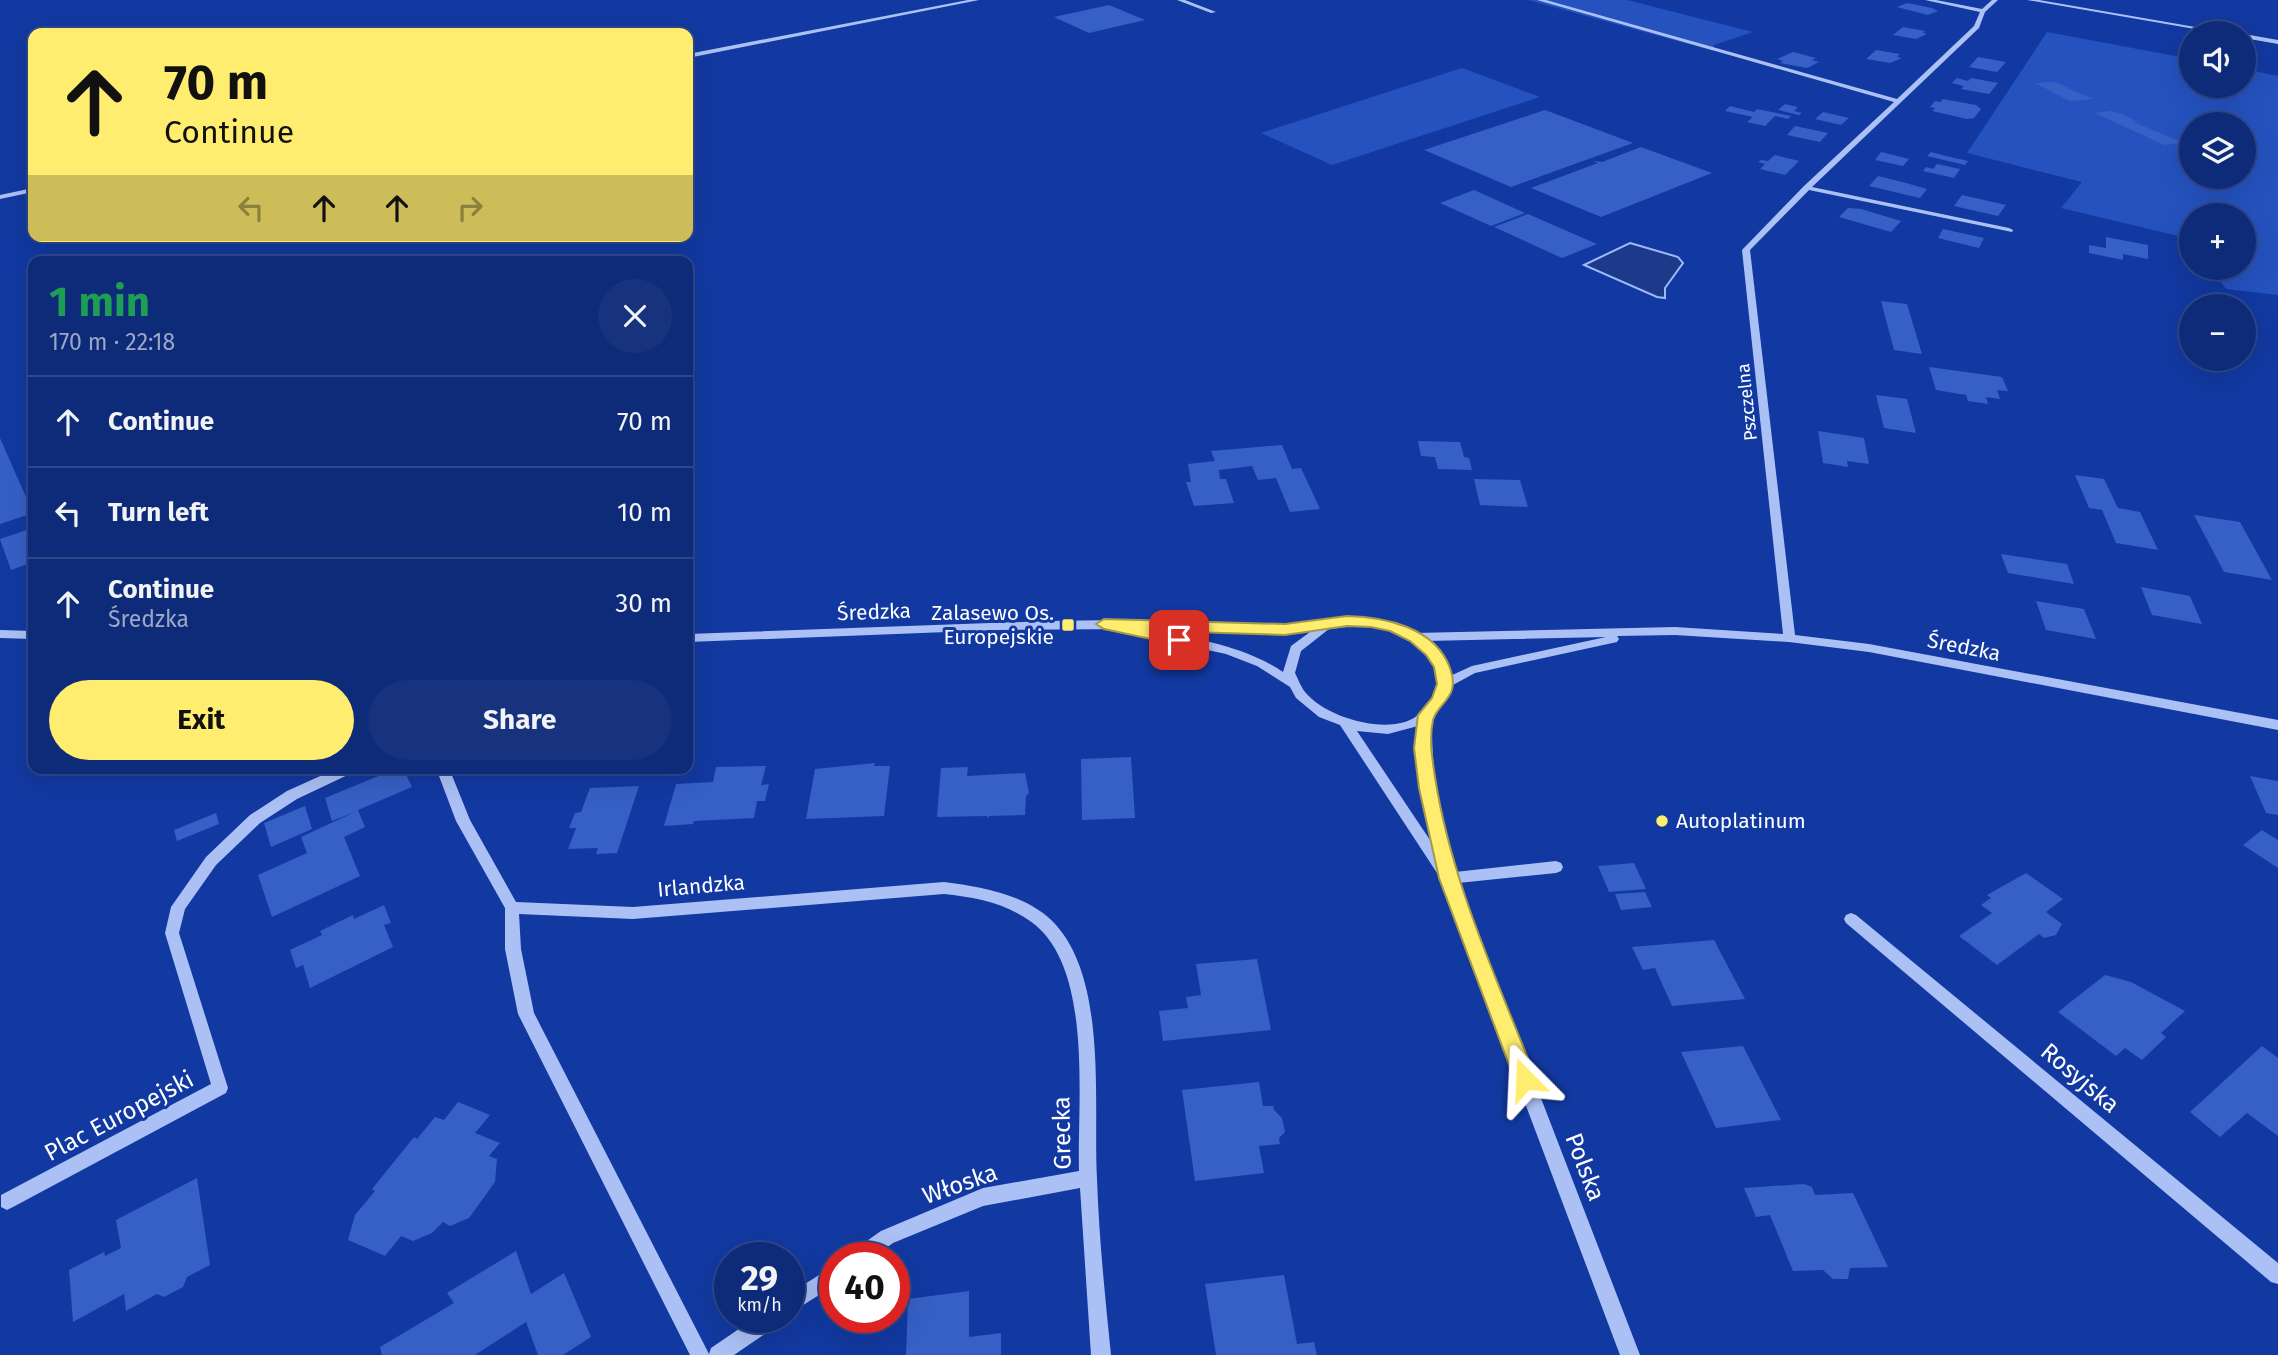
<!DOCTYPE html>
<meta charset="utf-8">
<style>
body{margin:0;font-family:"Fira Sans",sans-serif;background:#17337e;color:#f1f3f6;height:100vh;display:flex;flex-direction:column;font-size:26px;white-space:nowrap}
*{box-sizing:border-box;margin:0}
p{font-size:23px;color:#9ba7c6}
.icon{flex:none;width:38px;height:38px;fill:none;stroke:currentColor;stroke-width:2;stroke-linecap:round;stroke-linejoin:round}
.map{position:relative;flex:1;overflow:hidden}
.drawer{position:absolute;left:28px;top:256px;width:665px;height:518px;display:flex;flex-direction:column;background:#0e2b79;border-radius:14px;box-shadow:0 7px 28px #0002,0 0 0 2px #2e478a}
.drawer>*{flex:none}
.hud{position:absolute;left:28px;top:28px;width:665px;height:214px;border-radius:14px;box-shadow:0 7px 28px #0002,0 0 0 2px #2e478a;background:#ffed6f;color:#111;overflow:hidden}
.controls{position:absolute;left:2179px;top:21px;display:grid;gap:14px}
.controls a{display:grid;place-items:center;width:77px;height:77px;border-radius:50%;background:#0e2b79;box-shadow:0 7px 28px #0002,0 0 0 2px #2e478a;font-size:35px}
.speed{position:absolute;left:714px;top:1242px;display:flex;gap:14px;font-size:35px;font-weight:700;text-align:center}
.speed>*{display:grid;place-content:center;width:91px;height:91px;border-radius:50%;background:#0e2b79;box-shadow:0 7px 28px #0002,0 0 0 2px #2e478a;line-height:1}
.speed small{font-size:18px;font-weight:400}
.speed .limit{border:10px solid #d22;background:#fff;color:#111}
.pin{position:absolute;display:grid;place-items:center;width:60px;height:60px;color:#fff;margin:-30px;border-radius:14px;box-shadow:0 4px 10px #0006}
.me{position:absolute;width:77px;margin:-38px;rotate:339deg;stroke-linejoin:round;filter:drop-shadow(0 0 5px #0008)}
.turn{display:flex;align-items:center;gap:24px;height:147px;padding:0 21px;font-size:32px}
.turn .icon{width:91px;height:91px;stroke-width:2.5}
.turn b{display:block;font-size:49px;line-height:60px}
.lanes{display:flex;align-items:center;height:66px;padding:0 21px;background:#0003;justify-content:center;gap:35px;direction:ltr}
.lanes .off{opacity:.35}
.round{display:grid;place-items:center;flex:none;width:74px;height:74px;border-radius:37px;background:#17337e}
.head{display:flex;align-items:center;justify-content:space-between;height:119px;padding:0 21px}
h1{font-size:42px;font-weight:700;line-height:52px;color:#1e9e55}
.cta{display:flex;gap:14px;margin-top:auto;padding:14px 21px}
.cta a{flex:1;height:80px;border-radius:42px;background:#ffed6f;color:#111;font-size:28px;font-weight:700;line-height:80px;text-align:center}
.cta a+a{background:#17337e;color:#f1f3f6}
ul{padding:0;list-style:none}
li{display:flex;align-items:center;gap:21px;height:91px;padding:0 21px;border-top:2px solid #2e478a}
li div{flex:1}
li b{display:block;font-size:26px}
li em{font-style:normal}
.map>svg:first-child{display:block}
.green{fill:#2552bf;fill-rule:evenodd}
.water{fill:#1c398a;stroke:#9db9f8;stroke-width:2}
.building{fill:#3660c6}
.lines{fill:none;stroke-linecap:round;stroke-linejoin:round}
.minor{fill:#abc1f5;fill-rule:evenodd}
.route{fill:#ffed6f;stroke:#a69a48;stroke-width:2}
.poi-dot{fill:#ffed6f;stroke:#1239a1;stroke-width:2.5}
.labels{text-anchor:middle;stroke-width:6;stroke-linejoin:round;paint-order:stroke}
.far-street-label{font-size:18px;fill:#fff;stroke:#1239a1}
.street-label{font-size:21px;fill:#fff;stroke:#1239a1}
.poi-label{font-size:21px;fill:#fff;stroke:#1239a1;text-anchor:end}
.near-street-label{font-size:24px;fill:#fff;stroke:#1239a1}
</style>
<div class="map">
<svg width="2278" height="1355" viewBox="0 0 2278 1355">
<rect width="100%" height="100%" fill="#1239a1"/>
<path class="green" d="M1528 0H1627L1753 32 1714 45V51Z
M2047 32 2191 59V86H2244V69L2278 76V295L2226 289 2211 268H2244V215H2191V239L2061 208 2082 182 1967 153ZM2191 124H2244V177H2191Z
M1462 68 1540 97 1332 165 1261 133Z"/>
<path class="water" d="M1630 243 1678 257 1683 263 1665 288V298L1657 297 1584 265Z"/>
<path class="building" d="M1907 3 1932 8 1938 11 1928 15 1897 7Z
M1109 5 1145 20 1089 33 1054 17Z
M1903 27 1925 31 1923 33 1927 34 1916 39 1893 35Z
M1876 50 1900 54 1897 57 1902 58 1890 63 1866 59Z
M1793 52 1816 58 1812 60 1819 62 1807 68 1780 63 1783 61 1777 59Z
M1978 57 2006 62 1997 72 1969 67Z
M1957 78 1968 81 1971 78 1998 83 1989 94 1961 89 1964 86 1952 83Z
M2055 82 2079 93 2094 99 2070 101 2035 83Z
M1943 99 1976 105 1981 109 1974 118 1967 119 1932 111 1935 108 1930 107 1935 101 1940 102Z
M1785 104 1798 107 1794 111 1802 113 1799 115 1778 110Z
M1730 106 1754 112 1757 109 1791 116 1788 119 1775 116 1765 126 1747 122 1753 117 1725 111Z
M1545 110 1633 143 1511 187 1424 150Z
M2111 111 2122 114 2137 121 2133 122 2136 123 2184 143 2164 145 2095 113Z
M1823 112 1849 118 1841 125 1815 119Z
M1795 126 1828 133 1820 142 1787 135Z
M1641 147 1712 173 1601 217 1531 188 1598 163 1593 161 1602 162Z
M1881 152 1909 159 1903 166 1875 160Z
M1931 152 1946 156 1968 161 1965 165 1927 156Z
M1775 155 1799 161 1785 175 1760 169 1765 164 1758 162 1761 160 1768 161Z
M1937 164 1960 169 1954 178 1923 171 1926 167 1933 169Z
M1878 176 1906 183 1927 189 1920 198 1869 186Z
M1474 190 1525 213 1491 226 1440 203Z
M1962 195 2006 205 1998 216 1954 206Z
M1848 208 1861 209 1901 221 1891 232 1839 217Z
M1528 214 1597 244 1562 258 1494 227Z
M1943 229 1984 238 1979 248 1938 238Z
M2106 237 2148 245V259L2123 254V260L2089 253V245L2106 248Z
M1881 301 1907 304 1922 354 1894 350Z
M1929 367 2002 377 2008 391 1997 390 2000 399 1986 397 1988 404 1968 401 1966 395 1936 390Z
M1876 395 1907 399 1916 433 1884 428Z
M1818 431 1864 438 1869 464 1847 461 1848 467 1823 463Z
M0 438 33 513 0 524Z
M1418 441 1460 442 1464 457 1469 458 1472 470 1438 469 1435 457 1421 456Z
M1282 445 1292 469 1301 468 1320 509 1290 512 1276 478 1258 480 1252 466 1219 470 1220 479H1226L1234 503 1194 506 1186 482H1191L1188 464 1215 461 1211 451Z
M2075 475 2104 479 2118 508 2140 512 2158 550 2116 543 2102 510 2089 508Z
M1474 479 1520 480 1528 507 1480 505Z
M2194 515 2240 522 2272 580 2224 572Z
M33 528V562L11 570 0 539Z
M2001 554 2067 564 2074 584 2008 573Z
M2141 587 2190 596 2202 624 2152 615Z
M2036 601 2084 609 2096 639 2046 630Z
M1131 757 1135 818 1082 820 1081 759Z
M875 763 874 766H890L884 816 806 819 815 769Z
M766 766 761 785 769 784 765 801H757L754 818 694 821 693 824 664 826 676 784 713 782 716 767Z
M968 767 967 776 1025 773 1029 793 1026 796 1025 815 989 816V818L986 816 937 817 941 768Z
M398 768H403L412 787 358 810 365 827 344 837 360 876 272 917 258 875 307 853 301 837 355 812 332 821 325 798Z
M2250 776 2278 781V815L2266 813Z
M639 786 617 853 596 854 598 848 568 849 576 828H569L575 813 581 812 590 788Z
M305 806 312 829 271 847 264 823Z
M216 813 219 824 177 841 174 830Z
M2262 830 2278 840V868L2243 845Z
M1634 863 1646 889 1609 892 1598 866Z
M2026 873 2063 899 2046 912 2062 924 2056 935 2044 938 2039 934 1997 965 1959 936 1992 913 1981 905 1991 898 1987 895Z
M1645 892 1652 907 1621 910 1615 894Z
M384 905 391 923 384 925 393 947 310 988 303 965 296 968 290 950 322 935 320 931 353 915 354 919Z
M1714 940 1745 999 1672 1006 1655 968 1643 970 1632 947Z
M1257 959 1271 1030 1163 1041 1159 1011 1188 1008 1186 997 1201 995 1196 964Z
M2105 975 2131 982 2185 1011 2161 1033 2166 1037 2142 1060 2125 1048 2116 1056 2058 1012Z
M1743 1046 1781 1120 1716 1128 1681 1052Z
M2262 1046 2278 1058V1136L2247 1113 2220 1137 2190 1112Z
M1259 1082 1263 1106H1273L1274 1110 1282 1118 1285 1132 1279 1138 1280 1144 1259 1146 1264 1173 1195 1181 1182 1090Z
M458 1102 490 1115 475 1133 500 1143 489 1156 497 1159 495 1182 469 1218 450 1226 443 1222 432 1233 413 1241 401 1236 385 1256 348 1240 355 1215 375 1191 372 1189 414 1137 417 1139 435 1117 444 1120Z
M197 1178 210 1265 187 1277 183 1287 164 1297 157 1294 126 1311 124 1294 73 1322 69 1270 104 1252 105 1256 121 1248 116 1220Z
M1804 1184 1812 1187 1815 1195 1853 1193 1888 1267 1850 1268 1848 1279H1833L1823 1270 1793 1271 1770 1215 1756 1217 1744 1188Z
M516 1251 531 1294 564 1273 591 1337 563 1355H538L526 1322 475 1355H382L380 1347 454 1303 447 1293Z
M1284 1275 1297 1344 1314 1342 1317 1355H1216L1205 1284Z
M969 1291V1337L1001 1333V1355H906L908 1299Z"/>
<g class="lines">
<path class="minor" d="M968 0H979L688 58V54Z
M1177 0H1185L1216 12 1211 13Z
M1537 0H1546L1897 99 1974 26 1980 12 1925 0H1936L1982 9 1992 0H1998L1985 12 1979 28 1812 187 2009 228 2013 230 2012 232 1809 190 1750 250 1795 635 1869 644 2278 720V730L1869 652 1789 642 1675 635 1617 636 1619 639 1617 642 1475 673 1451 686 1444 703 1432 715C1431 772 1439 817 1455 872L1556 861 1561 863 1563 867 1561 871 1556 873 1458 883 1640 1355H1620L1457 923 1442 877 1439 876 1340 725 1319 717 1296 698 1290 687 1257 666 1226 654 1134 634 1132 631 1134 629 998 630 688 642V634L1049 621 1118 620 1271 626 1359 618 1389 622 1415 633 1675 627 1783 634 1742 250 1804 186 1894 102ZM1365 625C1385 627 1404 635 1419 647 1441 664 1446 687 1426 706 1422 710 1418 715 1414 718 1385 735 1325 717 1305 692 1301 687 1298 679 1295 673L1301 651 1329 629ZM1148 629 1239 634 1310 632 1291 646 1283 672C1243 645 1195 639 1148 629ZM1606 637 1472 666 1450 676C1448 662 1438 649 1426 641ZM1418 726H1419C1418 765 1422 804 1432 843L1357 731 1388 734Z
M2027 0H2039L2230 33H2218Z
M2244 34 2278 40V44L2244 38Z
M33 188V192L0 199V195Z
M0 630 33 631V639L0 638Z
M338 768H357L356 771 297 799 260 823 216 865 185 909 179 933 228 1088 226 1093 13 1207 7 1210 1 1207V1195L211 1084 165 933 171 907 206 857 250 815 287 791Z
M436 768H449L470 820 516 902 633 907 944 882C983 887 1029 895 1056 925 1108 983 1093 1106 1097 1179 1099 1238 1105 1296 1111 1355H1091L1080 1188 983 1206 893 1243 872 1258H848L851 1252 881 1231 983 1188 1079 1171C1077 1101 1094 965 1030 921 1005 903 974 897 944 894L633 919 519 914 521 949 534 1013 709 1354 711 1348 755 1318H780L778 1325 734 1355H690L518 1014 505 949V908L456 821Z
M1851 913 1856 915 2278 1263V1284L2271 1282 1846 923 1844 919 1846 915Z
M835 1265V1285L789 1314V1294Z"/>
</g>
<path class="route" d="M1347 616C1385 617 1435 627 1450 668 1461 698 1438 702 1433 720 1429 739 1432 758 1435 777 1451 882 1498 981 1536 1079L1532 1086 1525 1089 1517 1086 1439 878 1419 788 1414 748 1418 715 1432 698 1437 684 1434 667 1426 655 1410 641 1390 631 1371 627 1347 626 1285 635 1159 631 1185 636 1187 640 1185 644 1179 645 1104 629 1096 624 1104 619 1285 624Z"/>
<g class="poi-dot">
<rect x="1061" y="618" width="14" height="14" rx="3.5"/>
<circle cx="1662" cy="821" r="7"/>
</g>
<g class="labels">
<g class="far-street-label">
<text transform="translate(1747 402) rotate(-96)" y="6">Pszczelna</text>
</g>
<g class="street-label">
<text transform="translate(874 612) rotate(-2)" y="7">Średzka</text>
<text transform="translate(1964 647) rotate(11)" y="7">Średzka</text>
<text transform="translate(701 886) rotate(-5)" y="7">Irlandzka</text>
</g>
<g class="poi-label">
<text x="1054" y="620">Zalasewo Os.<tspan x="1054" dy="24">Europejskie</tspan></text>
<text x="1676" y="828" text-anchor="start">Autoplatinum</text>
</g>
<g class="near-street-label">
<text transform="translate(2080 1078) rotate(40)" y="8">Rosyjska</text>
<text transform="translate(119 1116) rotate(-28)" y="8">Plac Europejski</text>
<text transform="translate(1062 1133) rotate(-91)" y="8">Grecka</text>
<text transform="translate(1585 1167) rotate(69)" y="8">Polska</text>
<text transform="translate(960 1184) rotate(-19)" y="8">Włoska</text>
</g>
</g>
</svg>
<div class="controls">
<a><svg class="icon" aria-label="sound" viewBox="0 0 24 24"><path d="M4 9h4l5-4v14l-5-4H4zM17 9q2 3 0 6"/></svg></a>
<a><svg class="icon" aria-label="layers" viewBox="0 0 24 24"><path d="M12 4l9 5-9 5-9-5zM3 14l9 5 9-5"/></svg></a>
<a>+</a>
<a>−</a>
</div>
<div class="speed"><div>29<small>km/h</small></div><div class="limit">40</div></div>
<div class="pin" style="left:1179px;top:640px;background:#d93025"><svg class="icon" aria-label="arrive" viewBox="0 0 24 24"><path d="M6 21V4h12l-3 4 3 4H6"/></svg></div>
<svg class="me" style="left:1525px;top:1079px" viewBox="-20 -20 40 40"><path d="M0-17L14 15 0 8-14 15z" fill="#ffed6f" stroke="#fff" stroke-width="4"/></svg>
<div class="hud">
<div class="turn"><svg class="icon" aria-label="ahead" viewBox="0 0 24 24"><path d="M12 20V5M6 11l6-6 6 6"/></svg><div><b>70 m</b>Continue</div></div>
<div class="lanes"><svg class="icon off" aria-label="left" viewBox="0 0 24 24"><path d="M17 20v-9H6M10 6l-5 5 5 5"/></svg><svg class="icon" aria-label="ahead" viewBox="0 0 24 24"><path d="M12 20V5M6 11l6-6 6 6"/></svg><svg class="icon" aria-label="ahead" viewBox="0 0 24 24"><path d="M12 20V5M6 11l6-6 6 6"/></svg><svg class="icon off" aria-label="right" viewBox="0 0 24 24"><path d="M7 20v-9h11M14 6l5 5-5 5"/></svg></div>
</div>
<section class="drawer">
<div class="head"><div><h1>1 min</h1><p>170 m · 22:18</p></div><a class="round"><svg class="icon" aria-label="close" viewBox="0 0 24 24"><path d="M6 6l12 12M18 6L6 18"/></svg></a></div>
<ul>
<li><svg class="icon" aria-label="ahead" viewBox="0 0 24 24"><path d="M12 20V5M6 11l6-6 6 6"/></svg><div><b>Continue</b></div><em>70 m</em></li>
<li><svg class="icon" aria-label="left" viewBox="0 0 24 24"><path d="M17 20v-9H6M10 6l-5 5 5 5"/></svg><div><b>Turn left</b></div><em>10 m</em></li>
<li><svg class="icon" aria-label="ahead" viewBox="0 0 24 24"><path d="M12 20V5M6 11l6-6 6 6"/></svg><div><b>Continue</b><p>Średzka</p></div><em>30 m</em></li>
</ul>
<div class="cta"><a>Exit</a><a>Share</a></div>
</section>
</div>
